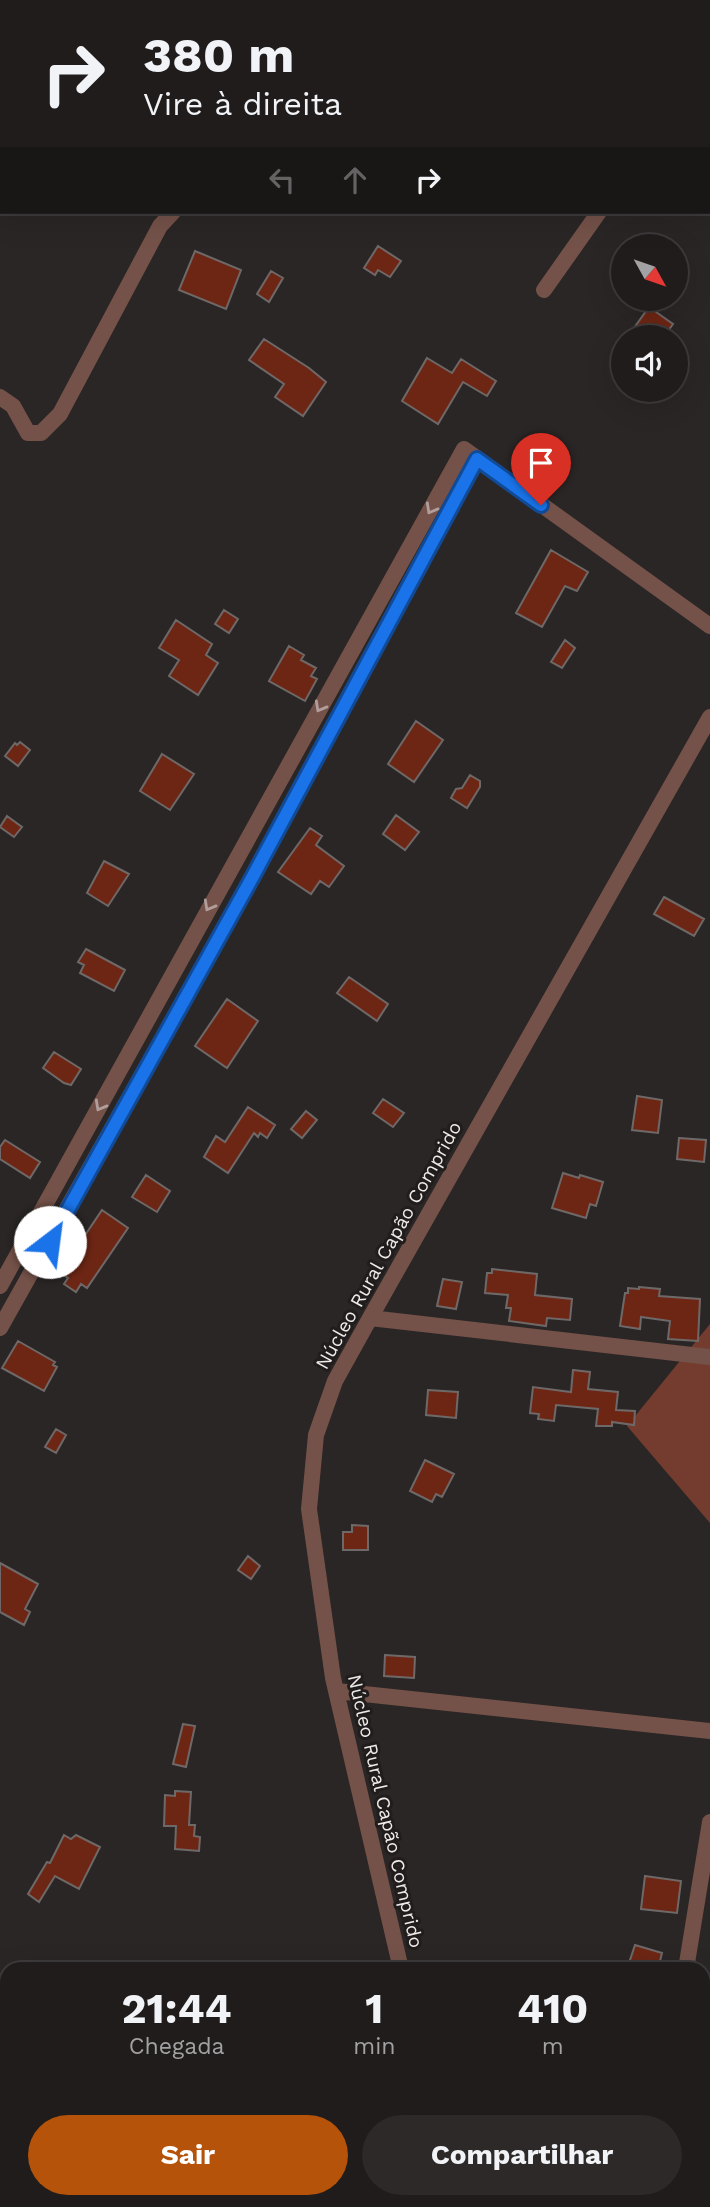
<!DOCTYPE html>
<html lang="pt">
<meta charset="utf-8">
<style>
body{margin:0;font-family:"Work Sans",sans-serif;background:#2d2929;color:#f1f3f6;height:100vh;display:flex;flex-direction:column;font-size:26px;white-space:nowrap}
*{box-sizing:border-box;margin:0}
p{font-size:23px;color:#a2a1a3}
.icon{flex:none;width:38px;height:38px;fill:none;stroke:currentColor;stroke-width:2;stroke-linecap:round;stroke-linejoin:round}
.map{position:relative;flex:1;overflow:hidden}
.sheet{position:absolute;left:0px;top:1962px;width:710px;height:247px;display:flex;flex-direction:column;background:#201c1c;border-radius:21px 21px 0 0;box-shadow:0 7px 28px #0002,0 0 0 2px #3d3a3b}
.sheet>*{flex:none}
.banner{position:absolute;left:0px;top:0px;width:710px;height:214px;box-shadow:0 7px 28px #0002,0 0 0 2px #3d3a3b;background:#201c1c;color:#f1f3f6;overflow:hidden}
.needle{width:46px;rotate:130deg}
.fabs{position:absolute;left:611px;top:234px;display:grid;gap:14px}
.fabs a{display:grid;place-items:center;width:77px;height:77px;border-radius:50%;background:#201c1c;box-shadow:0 7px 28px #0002,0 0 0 2px #3d3a3b;font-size:35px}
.pin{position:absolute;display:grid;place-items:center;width:60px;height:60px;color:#fff;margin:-72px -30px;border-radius:50% 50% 50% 0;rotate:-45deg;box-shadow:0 0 7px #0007}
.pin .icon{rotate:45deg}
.me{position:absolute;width:77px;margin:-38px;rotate:30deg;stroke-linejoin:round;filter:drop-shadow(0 0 5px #0008)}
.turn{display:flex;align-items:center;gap:24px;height:147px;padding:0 28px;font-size:32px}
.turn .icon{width:91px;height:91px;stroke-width:2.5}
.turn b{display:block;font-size:49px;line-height:60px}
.lanes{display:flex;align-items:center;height:66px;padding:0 28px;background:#0003;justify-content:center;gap:35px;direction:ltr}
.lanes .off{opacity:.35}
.eta{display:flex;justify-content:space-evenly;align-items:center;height:119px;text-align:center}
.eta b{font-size:42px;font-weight:700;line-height:49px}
.primary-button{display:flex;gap:14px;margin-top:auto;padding:14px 28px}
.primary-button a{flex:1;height:80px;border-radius:42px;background:#b45309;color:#fff;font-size:28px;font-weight:700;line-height:80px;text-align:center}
.primary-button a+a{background:#2d2929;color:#f1f3f6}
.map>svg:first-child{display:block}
.green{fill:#743c2e}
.building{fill:#6e2614;stroke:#6e6968;stroke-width:2}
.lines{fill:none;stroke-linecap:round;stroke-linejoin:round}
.minor{stroke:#745249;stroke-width:16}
.oneway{stroke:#b19e9a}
.route-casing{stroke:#114b97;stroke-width:18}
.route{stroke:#1a73e8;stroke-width:12}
.labels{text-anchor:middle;stroke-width:6;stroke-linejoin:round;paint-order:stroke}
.street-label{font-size:19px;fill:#eeebea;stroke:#211d1c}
</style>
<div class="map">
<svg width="710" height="2207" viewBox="0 0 710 2207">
<rect width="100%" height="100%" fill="#2a2625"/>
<path class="green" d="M710 1324V1523L627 1426Z"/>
<path class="building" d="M378 246 401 261 390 277 378 270 375 275 364 268Z
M195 251 241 270 226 309 179 290Z
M271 271 283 278 269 302 257 294Z
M649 307 673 324 663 338H648L634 328Z
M264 339 309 368 326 382 303 416 275 397 284 384 249 360Z
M427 358 452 373 461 359 496 381 487 396 463 382 438 424 402 401Z
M551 550 588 572 577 591 565 586 542 627 516 613Z
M224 610 238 619 229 633 215 624Z
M176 620 212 644 206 655 218 663 198 695 169 676 179 660 159 648Z
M565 640 575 648 562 668 551 662Z
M289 646 304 655 301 660 316 668 311 676 317 679 305 701 269 681Z
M416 721 443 740 414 782 388 764Z
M20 742 30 750 18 766 5 756 15 743 17 745Z
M162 754 194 774 170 810 140 791Z
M470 775 480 781V787L467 808 451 798 456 789 462 788Z
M396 815 419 832 405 850 383 834Z
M7 816 22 827 14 837 0 827Z
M310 828 322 836 316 845 344 866 329 887 320 881 311 894 278 872Z
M104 861 129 874 108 906 87 893Z
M664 897 704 919 694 936 654 914Z
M86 949 125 970 114 991 80 973 84 965 78 962Z
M349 977 388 1004 377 1021 337 993Z
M227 999 258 1021 227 1068 195 1046Z
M54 1052 81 1069 71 1085 64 1083 43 1068Z
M637 1096 662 1100 658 1133 632 1130Z
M383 1099 404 1113 393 1127 373 1113Z
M248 1107 275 1125 267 1138 260 1133 258 1137 254 1133 228 1173 204 1157 216 1136 225 1142Z
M306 1111 317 1120 302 1138 291 1129Z
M679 1138 706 1140 704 1162 677 1159Z
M5 1140 40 1162 30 1178 0 1159V1147Z
M563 1173 579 1178 580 1175 603 1182 596 1206 590 1204 586 1218 552 1208Z
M146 1175 170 1191 157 1212 132 1197Z
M102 1210 128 1228 87 1288 81 1284 76 1292 64 1284 68 1278 57 1271 68 1254 71 1256Z
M492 1269 537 1274 535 1295 572 1299 570 1320 547 1318 546 1326 509 1321 511 1308H506L508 1295 485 1293 487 1273H492Z
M443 1279 462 1282 456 1309 437 1306Z
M639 1287 660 1289 659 1296 700 1299 698 1341 668 1339 670 1321 641 1317 640 1329 620 1326 625 1293H628V1288L639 1289Z
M18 1341 55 1362 53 1365 57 1367 44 1391 2 1368Z
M573 1370 590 1372 588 1389 618 1392 616 1410 635 1411 634 1425 612 1422V1426H596L598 1409 556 1405 554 1421 538 1419 539 1414 530 1413 533 1387 571 1392Z
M428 1390 458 1392 456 1418 426 1415Z
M56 1429 66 1435 56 1453 45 1447Z
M425 1460 454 1474 442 1497 436 1494 432 1502 410 1491Z
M352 1525 368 1526V1550H343V1532H352Z
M248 1556 260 1566 251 1579 238 1570Z
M0 1563 38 1584 25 1609 30 1612 24 1625 0 1612Z
M385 1655 415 1657 414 1678 384 1676Z
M183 1724 195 1726 186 1767 173 1764Z
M175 1791 191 1792 189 1825H195L194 1836 200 1837 199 1851 175 1849 176 1826H164L165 1795 175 1796Z
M64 1835 71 1839 76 1835 100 1847 79 1889 55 1876 39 1902 28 1894 47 1862 50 1863Z
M645 1876 681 1881 677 1913 641 1909Z
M635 1945 662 1953 658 1969H627Z"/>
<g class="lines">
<path class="minor" d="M502 0 505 2
M375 2 376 0
M709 51 710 50
M709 123H710
M544 290 599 212
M0 397 13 406 28 433H41L60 414 160 226 173 212
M0 1286 464 449 710 626
M370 1318 710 1357
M0 1328 252 879 477 459
M336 1691 710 1731
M401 1969 333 1678 309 1509 316 1435 335 1381 370 1318 710 717
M686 1969 710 1822
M453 2202 455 2207"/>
</g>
<defs><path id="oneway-chevron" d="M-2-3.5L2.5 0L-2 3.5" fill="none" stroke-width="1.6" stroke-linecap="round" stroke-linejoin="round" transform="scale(1.75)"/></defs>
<g class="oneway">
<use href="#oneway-chevron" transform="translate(431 509) rotate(119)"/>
<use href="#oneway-chevron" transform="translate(320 707) rotate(119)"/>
<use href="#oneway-chevron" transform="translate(209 906) rotate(119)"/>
<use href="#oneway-chevron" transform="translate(100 1106) rotate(119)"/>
</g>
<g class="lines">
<g class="route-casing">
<path id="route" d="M50 1242 252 878 477 459 541 505"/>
</g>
<use href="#route" class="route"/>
</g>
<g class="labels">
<g class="street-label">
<text transform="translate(388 1245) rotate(-61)" y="7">Núcleo Rural Capão Comprido</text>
<text transform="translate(386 1811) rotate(77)" y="7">Núcleo Rural Capão Comprido</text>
</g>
</g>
</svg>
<div class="fabs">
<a><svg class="needle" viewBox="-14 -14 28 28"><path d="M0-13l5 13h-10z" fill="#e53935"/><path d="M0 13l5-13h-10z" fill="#a2a1a3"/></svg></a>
<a><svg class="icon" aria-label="sound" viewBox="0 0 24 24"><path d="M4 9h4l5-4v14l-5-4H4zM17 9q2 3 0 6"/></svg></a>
</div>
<div class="pin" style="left:541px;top:505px;background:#d93025"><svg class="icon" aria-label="arrive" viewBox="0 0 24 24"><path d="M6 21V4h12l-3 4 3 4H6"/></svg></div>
<svg class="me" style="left:50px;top:1242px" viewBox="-20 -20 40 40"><circle r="19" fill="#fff"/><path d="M0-13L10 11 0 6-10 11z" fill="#1a73e8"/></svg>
<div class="banner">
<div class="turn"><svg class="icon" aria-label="right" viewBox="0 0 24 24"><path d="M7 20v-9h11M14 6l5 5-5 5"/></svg><div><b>380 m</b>Vire à direita</div></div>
<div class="lanes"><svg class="icon off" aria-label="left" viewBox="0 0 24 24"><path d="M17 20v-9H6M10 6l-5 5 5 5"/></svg><svg class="icon off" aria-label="ahead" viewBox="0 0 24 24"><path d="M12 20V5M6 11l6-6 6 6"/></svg><svg class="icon" aria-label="right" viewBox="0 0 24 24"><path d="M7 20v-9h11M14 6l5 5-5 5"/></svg></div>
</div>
<section class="sheet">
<div class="eta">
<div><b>21:44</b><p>Chegada</p></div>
<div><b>1</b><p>min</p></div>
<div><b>410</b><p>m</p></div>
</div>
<div class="primary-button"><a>Sair</a><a>Compartilhar</a></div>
</section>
</div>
